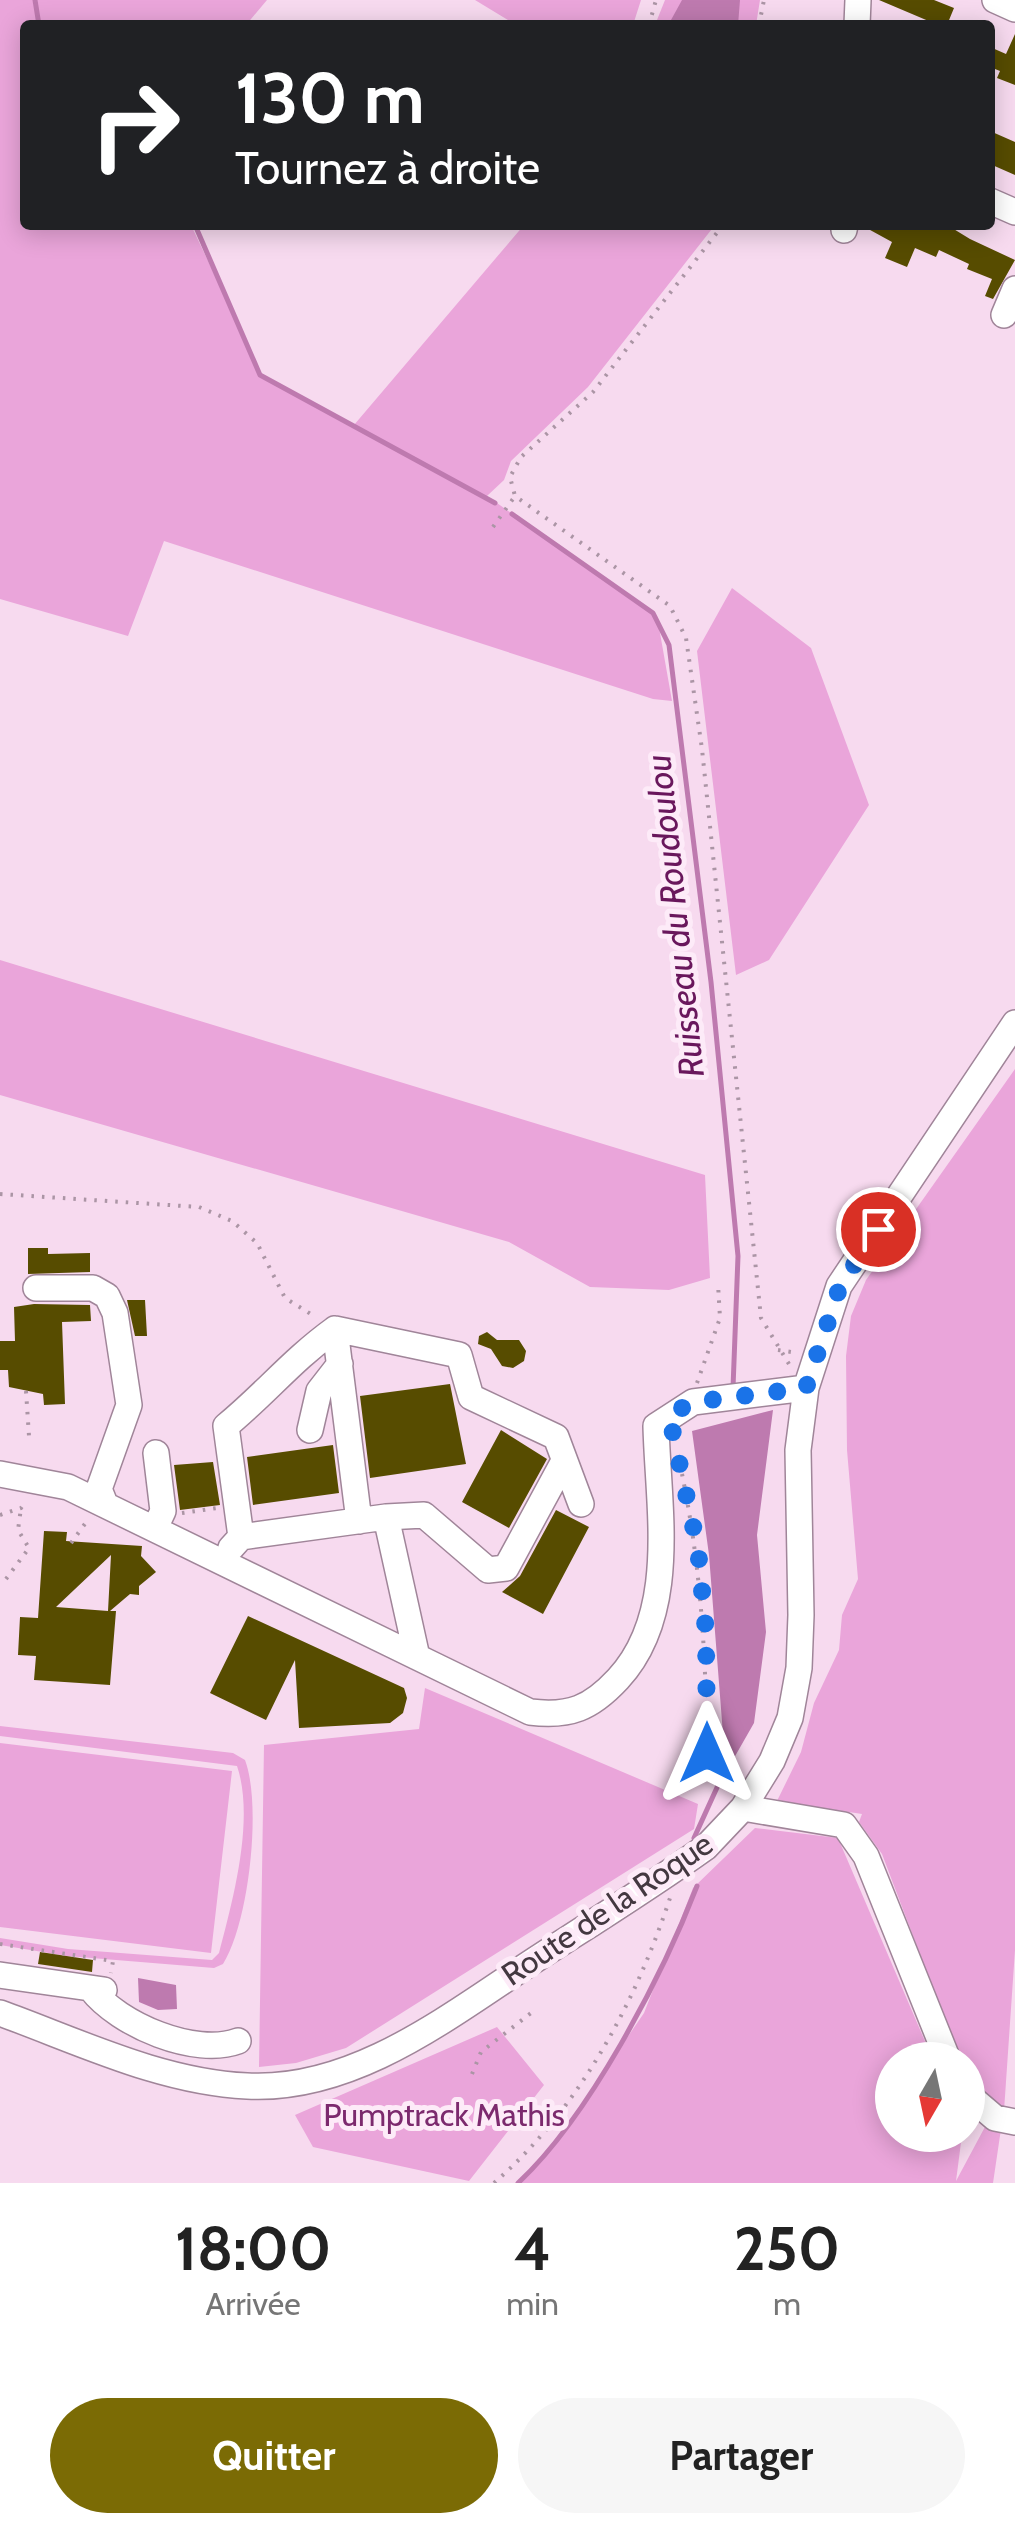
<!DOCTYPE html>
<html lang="fr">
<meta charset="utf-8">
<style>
body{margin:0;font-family:Cabin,sans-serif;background:#f6f6f6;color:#222;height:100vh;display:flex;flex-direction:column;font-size:38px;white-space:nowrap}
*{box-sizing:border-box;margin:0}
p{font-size:32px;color:#767676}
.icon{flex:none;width:55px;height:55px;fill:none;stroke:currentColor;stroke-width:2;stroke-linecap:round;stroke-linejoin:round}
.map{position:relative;height:2183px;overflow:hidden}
.sheet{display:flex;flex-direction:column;background:#fff;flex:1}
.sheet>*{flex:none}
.hud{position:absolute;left:20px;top:20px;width:975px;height:210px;border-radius:10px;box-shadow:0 5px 25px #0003;background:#202124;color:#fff;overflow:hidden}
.needle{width:65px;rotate:189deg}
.buttons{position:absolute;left:875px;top:2042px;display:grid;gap:20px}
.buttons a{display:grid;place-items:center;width:110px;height:110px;border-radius:50%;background:#fff;box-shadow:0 5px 25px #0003;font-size:50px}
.pin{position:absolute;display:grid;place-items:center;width:85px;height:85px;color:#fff;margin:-42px;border:5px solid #fff;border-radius:50%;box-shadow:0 2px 10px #0007}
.me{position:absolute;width:110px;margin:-55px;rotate:0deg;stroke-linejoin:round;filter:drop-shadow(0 0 8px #0008)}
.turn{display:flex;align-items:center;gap:35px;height:210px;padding:0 50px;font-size:45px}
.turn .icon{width:130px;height:130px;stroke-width:2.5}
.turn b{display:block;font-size:70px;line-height:85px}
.eta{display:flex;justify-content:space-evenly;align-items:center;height:170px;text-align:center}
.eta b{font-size:60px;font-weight:700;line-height:70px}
.cta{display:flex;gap:20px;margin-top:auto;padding:20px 50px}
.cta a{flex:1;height:115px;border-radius:60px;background:#7b6b05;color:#fff;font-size:40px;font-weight:700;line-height:115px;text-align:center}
.cta a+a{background:#f6f6f6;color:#222}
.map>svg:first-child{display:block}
.green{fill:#eaa5da}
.water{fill:#be7aaf}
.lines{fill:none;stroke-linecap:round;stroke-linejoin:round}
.stream{stroke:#be7aaf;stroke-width:5}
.building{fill:#574c00;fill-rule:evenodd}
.minor-casing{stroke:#a08599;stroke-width:28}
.path{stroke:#ab95a5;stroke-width:4;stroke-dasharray:2.5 8;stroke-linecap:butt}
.minor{stroke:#fff;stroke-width:25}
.route{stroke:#1a73e8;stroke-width:18;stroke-dasharray:0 32.4}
.labels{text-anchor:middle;stroke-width:10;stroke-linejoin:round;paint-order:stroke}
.street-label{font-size:32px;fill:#433840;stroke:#fdebf8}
.park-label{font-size:32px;fill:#7c2a6e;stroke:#fdebf8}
.water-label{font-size:35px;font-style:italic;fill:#69175c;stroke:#fdebf8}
</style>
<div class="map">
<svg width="1015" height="2183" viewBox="0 0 1015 2183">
<rect width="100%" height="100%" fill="#f7daef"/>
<path class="green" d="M0 0H267L246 25H25V225H191L262 375 354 425 524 225H715L588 387 511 461 504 480 487 496 657 616 672 701 653 699 164 541 128 636 0 599Z
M475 0H641L633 25H516Z
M665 0H760L756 25H655Z
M732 588 811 648 869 805 769 960 736 975 697 651Z
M0 960 705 1175 710 1278 669 1290 590 1287 509 1242 0 1095Z
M1015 1069V1950L1004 2111C984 2098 968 2085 968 2060H960L882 1854 859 1822 862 1814 777 1801 801 1752 814 1703 839 1650 842 1615 858 1579 847 1450 846 1356 851 1316 866 1280Z
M425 1688 698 1804 694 1829 346 2048 296 2063 259 2067 264 1745 419 1729Z
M0 1726 233 1753 245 1760C262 1805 249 1923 223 1964L214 1968 67 1956 0 1945V1938L68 1949 212 1960 219 1953C233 1900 255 1819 237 1766L0 1736Z
M0 1743 232 1771 211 1953 0 1927Z
M755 1828 838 1838 933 2060H892V2135H962L956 2181 986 2125 1001 2129 993 2183H517L562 2133 644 2013 693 1888Z
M497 2027 544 2085 469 2181 313 2147 295 2115Z"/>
<path class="water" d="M682 0H740L738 25H673L671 20Z
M773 1410 757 1535 766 1632 754 1723 730 1765 724 1747 709 1555 692 1431Z
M138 1978 176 1985 177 2009 158 2010 139 2002Z"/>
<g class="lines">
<path class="stream" d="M35 0 39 25
M195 225 260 375 495 503
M512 514 653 613 669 645 711 982 738 1256 733 1388
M694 1838 730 1759
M518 2183C589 2117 662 1977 697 1886"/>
</g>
<path class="building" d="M879 0H934L954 8 947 25H938Z
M1015 34V85L997 78 1000 71 990 67V47L1006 54Z
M990 131 1015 142V175L990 164Z
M861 225H954L952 228 970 239 1015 260 993 299 985 296 992 279 967 269 969 264 939 250 936 257 915 248 907 267 885 258 892 242Z
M28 1248H48V1254L90 1253V1272L28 1274Z
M127 1300H145L147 1336H135Z
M34 1304 90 1305 91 1321 62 1322 65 1404 44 1405 43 1394 9 1387 8 1370H0V1341H15L14 1307Z
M487 1332 497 1340H519L526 1351 524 1361 513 1368 502 1366 491 1349 478 1344 479 1336Z
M450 1384 466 1464 370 1478 360 1396Z
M501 1430 547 1459 509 1528 462 1502Z
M333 1445 339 1493 253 1505 247 1457Z
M213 1462 220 1505 180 1510 174 1465Z
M556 1510 589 1527 543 1614 502 1592 520 1576Z
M44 1531 67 1532 66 1541 142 1546 141 1556 156 1572 139 1586V1595L130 1594 110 1611H116L110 1685 34 1680 36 1656 18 1655 20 1617 38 1618ZM111 1555 108 1611 56 1607Z
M248 1616 404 1688 407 1698 403 1713 390 1723 299 1728 295 1660 266 1720 210 1693Z
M40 1952 93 1960 92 1972 38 1964Z"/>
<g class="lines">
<g class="minor-casing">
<path id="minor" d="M995 0 1015 9
M857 25 858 0
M990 201 1015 212
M844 230 845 225
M1004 315 1015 289
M36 1288H93L107 1296 115 1313 129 1405 99 1489 105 1504
M335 1329 359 1521
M310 1430 319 1391 340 1364
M0 1474 68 1487 530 1712C570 1717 591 1708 618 1679 679 1613 658 1509 656 1426L693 1402 806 1388
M386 1517 424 1515 488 1570 506 1568 564 1461
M155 1528 163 1511 156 1453
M241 1537 226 1426C266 1393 292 1360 335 1329L459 1355 471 1397 556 1437 581 1504
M231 1548 241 1537 386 1517 417 1657
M743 1808 844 1825 866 1856 948 2060
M0 1975 104 1990
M91 1989C119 2025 195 2057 238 2041
M0 2013C80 2042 161 2082 247 2086 357 2092 454 2012 541 1956 597 1920 653 1885 706 1847L743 1808 772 1761 790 1718 799 1668 801 1615 798 1450 806 1388 839 1286 1015 1023
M968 2095 995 2118 1015 2122"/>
</g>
<path class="path" d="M649 25 656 0
M759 25 764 0
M723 225 593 392 521 457 510 477 515 496 670 606 686 638 702 749 761 1318 792 1369
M493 527 515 496
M0 1194 199 1207 232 1221 257 1243 285 1298 314 1316
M778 1350 798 1353
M697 1383 720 1318 718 1284
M26 1391 29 1436
M682 1474C701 1567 706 1657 707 1753
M182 1513 217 1508
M0 1515 21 1508 26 1501
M71 1543 87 1521
M6 1579 29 1548 18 1530 21 1508
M0 1944 113 1961 111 1973
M472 2074 481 2052 531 2013
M494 2183C580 2108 636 2002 671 1895"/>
<use href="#minor" class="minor"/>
</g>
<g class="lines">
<path class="route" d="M707 1753 706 1632 698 1549 669 1415 693 1402 806 1388 840 1286 878 1229"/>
</g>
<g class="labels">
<g class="street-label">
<text transform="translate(607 1909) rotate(-34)" y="11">Route de la Roque</text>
</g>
<g class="park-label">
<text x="444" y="2126">Pumptrack Mathis</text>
</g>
<g class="water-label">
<text transform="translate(675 916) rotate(-96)" y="12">Ruisseau du Roudoulou</text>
</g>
</g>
</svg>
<div class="buttons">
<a><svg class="needle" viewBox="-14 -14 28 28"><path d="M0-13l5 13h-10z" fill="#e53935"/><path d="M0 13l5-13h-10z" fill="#767676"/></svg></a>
</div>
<div class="pin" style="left:878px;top:1229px;background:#d93025"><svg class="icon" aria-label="arrive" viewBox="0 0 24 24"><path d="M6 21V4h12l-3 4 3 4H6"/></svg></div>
<svg class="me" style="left:707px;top:1753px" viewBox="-20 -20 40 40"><path d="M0-17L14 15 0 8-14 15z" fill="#1a73e8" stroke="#fff" stroke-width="4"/></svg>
<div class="hud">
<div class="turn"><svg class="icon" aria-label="right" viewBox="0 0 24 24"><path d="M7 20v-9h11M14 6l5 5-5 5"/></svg><div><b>130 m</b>Tournez à droite</div></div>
</div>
</div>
<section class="sheet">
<div class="eta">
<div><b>18:00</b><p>Arrivée</p></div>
<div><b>4</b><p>min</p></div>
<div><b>250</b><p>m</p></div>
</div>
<div class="cta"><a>Quitter</a><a>Partager</a></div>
</section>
